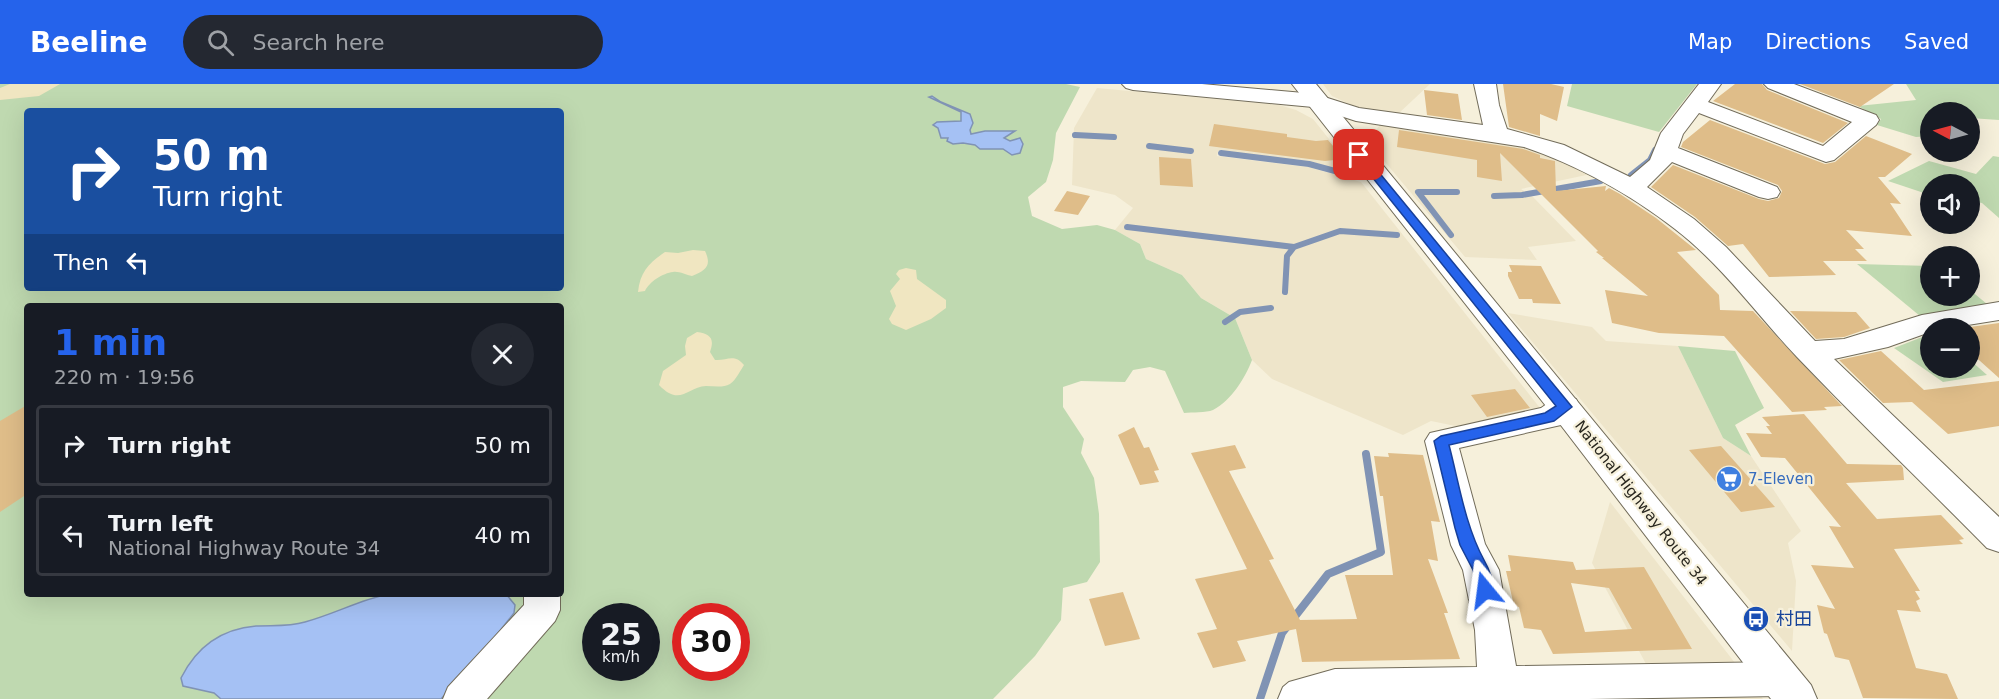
<!DOCTYPE html>
<meta charset="utf-8">
<style>
body{margin:0;font-family:"DejaVu Sans","Noto Sans JP",sans-serif;background:#242831;color:#f1f3f6;height:100vh;display:flex;flex-direction:column;font-size:22px;white-space:nowrap}
*{box-sizing:border-box;margin:0}
p{font-size:20px;color:#9ea1a6}
.icon{flex:none;width:33px;height:33px;fill:none;stroke:currentColor;stroke-width:2;stroke-linecap:round;stroke-linejoin:round}
.map{position:relative;flex:1;overflow:hidden}
.drawer{position:absolute;left:24px;top:219px;width:540px;height:294px;display:flex;flex-direction:column;background:#171b24;border-radius:6px;box-shadow:0 6px 24px #0002}
.drawer>*{flex:none}
.banner{position:absolute;left:24px;top:24px;width:540px;height:183px;border-radius:6px;box-shadow:0 6px 24px #0002;background:#1a4fa0;color:#fff;overflow:hidden}
.needle{width:39px;rotate:276deg}
.tools{position:absolute;left:1920px;top:18px;display:grid;gap:12px}
.tools a{display:grid;place-items:center;width:60px;height:60px;border-radius:50%;background:#171b24;box-shadow:0 6px 24px #0002;font-size:30px}
.speed{position:absolute;left:582px;top:519px;display:flex;gap:12px;font-size:30px;font-weight:700;text-align:center}
.speed>*{display:grid;place-content:center;width:78px;height:78px;border-radius:50%;background:#171b24;box-shadow:0 6px 24px #0002;line-height:1}
.speed small{font-size:15px;font-weight:400}
.speed .limit{border:9px solid #d22;background:#fff;color:#111}
.pin{position:absolute;display:grid;place-items:center;width:51px;height:51px;color:#fff;margin:-26px;border-radius:12px;box-shadow:0 3px 9px #0006}
.me{position:absolute;width:66px;margin:-33px;rotate:344deg;stroke-linejoin:round;filter:drop-shadow(0 0 4px #0008)}
.turn{display:flex;align-items:center;gap:21px;height:126px;padding:0 30px;font-size:27px}
.turn .icon{width:78px;height:78px;stroke-width:2.5}
.turn b{display:block;font-size:42px;line-height:51px}
.then{display:flex;align-items:center;height:57px;padding:0 30px;background:#0003;gap:12px;font-size:22px}
.round{display:grid;place-items:center;flex:none;width:63px;height:63px;border-radius:32px;background:#242831}
.head{display:flex;align-items:center;justify-content:space-between;height:102px;padding:0 30px}
h1{font-size:36px;font-weight:700;line-height:45px;color:#2563eb}
ul{padding:0;list-style:none}
li{display:flex;align-items:center;gap:18px;height:81px;margin:0 12px 9px;padding:0 18px;border:3px solid #363941;border-radius:6px}
li div{flex:1}
li b{display:block;font-size:22px}
li em{font-style:normal}
header{display:flex;align-items:center;gap:36px;box-sizing:border-box;height:84px;padding:0 30px;background:#2563eb;color:#fff}
header strong{font-size:28px}
nav{display:flex;gap:33px;margin-inline-start:auto;font-size:21px}
.search{width:420px;height:54px;background:#242831;display:flex;align-items:center;gap:15px;box-sizing:border-box;padding:0 21px;border-radius:33px;color:#9ea1a6;font-size:22px}
.map>svg:first-child{display:block}
.built{fill:#eee5ca}
.green{fill:#bfd9b0;fill-rule:evenodd}
.sand{fill:#f0e6c1}
.water{fill:#a5c1f4;stroke:#8093b4;stroke-width:1.5}
.lines{fill:none;stroke-linecap:round;stroke-linejoin:round}
.stream-far1{stroke:#8093b4;stroke-width:6}
.stream{stroke:#8093b4;stroke-width:8}
.building{fill:#dfbd89;fill-rule:evenodd}
.minor-casing{stroke:#726c5a;stroke-width:2}
.highway-casing{stroke:#726c5a;stroke-width:2}
.minor{fill:#fff;fill-rule:evenodd}
.highway{fill:#fff;fill-rule:evenodd}
.route{fill:#2563eb;stroke:#184099;stroke-width:1.5}
.labels{text-anchor:middle;stroke-width:4.5;stroke-linejoin:round;paint-order:stroke}
.shop-label{font-size:15px;fill:#366cbe;stroke:#f6f0db;text-anchor:start}
.street-label{font-size:15px;fill:#29271f;stroke:#f6f0db}
.near-transit-label{font-size:18px;fill:#164399;stroke:#f6f0db;text-anchor:start}
</style>
<header>
<strong>Beeline</strong>
<div class="search"><svg class="icon" aria-label="search" viewBox="0 0 24 24"><circle cx="10" cy="10" r="6"/><path d="M15 15l6 6"/></svg>Search here</div>
<nav><a>Map</a><a>Directions</a><a>Saved</a></nav>
</header>
<div class="map">
<svg width="1999" height="615" viewBox="0 0 1999 615">
<rect width="100%" height="100%" fill="#f6f0db"/>
<path class="built" d="M1323 0H1430L1398 30 1356 23 1332 12Z
M1097 4 1279 21 1296 26 1313 35 1357 90 1308 78 1218 67 1217 72 1308 83 1361 98 1544 329 1475 346 1431 337 1403 351 1272 295 1252 276 1235 234 1201 214 1182 191 1146 175 1140 160 1115 146 1133 124 1115 111 1072 101 1074 44Z
M1395 39 1518 60 1551 70 1591 90 1521 105 1533 113 1576 157 1528 163 1537 176 1465 173 1374 65 1370 53 1380 41Z
M1508 229 1592 243 1606 257 1678 262 1723 354 1751 372 1801 447 1788 459 1796 497 1792 567Z
M1610 418 1763 615H1530L1517 585 1646 580 1592 479Z"/>
<path class="green" d="M0 0H1066L1080 3 1056 49 1053 76 1046 98 1028 113 1032 132 1062 145 1097 141 1115 146 1140 160 1146 175 1182 191 1201 214 1235 234 1252 276C1245 294 1232 316 1213 326 1206 329 1192 328 1184 329L1165 287 1150 283 1133 286 1125 298 1081 297 1063 303V323L1084 355 1081 369 1094 394 1099 430 1100 478 1087 498 1063 504 1061 536 1035 572 993 615H0ZM27 27H561V204H27ZM27 222H561V510H27ZM596 532H646V584H596ZM686 532H736V584H686Z
M1572 0H1697L1659 48 1567 22Z
M1906 0H1999V36L1970 34V28H1930V33H1926L1930 42V52L1916 53 1877 41 1881 35 1858 22 1916 16Z
M1993 72 1999 73V134L1982 119 1970 117V100H1930V111L1888 97 1929 77 1976 90Z
M1857 180 1930 182V212H1970V206L1987 220 1920 232Z
M1930 250V284H1970V276L1987 291 1943 298 1894 264Z
M1678 262 1735 267 1764 324 1735 341 1751 372 1723 354Z"/>
<path class="sand" d="M10 0H60L39 12 0 16V4Z
M693 166 705 167C712 182 706 186 692 192 686 191 679 187 673 188 663 189 649 198 645 207L638 208C640 188 649 179 665 168L678 169Z
M906 184 916 186 917 195 946 216V224L931 235 906 246 892 240 889 235 896 222 890 207 900 195 896 190 899 186Z
M697 248C710 250 715 254 710 268L715 276C727 277 734 269 744 281 740 287 736 296 730 300 723 304 714 302 706 302 687 303 680 323 659 301L663 287 686 271 685 262 687 254Z"/>
<path class="water" d="M932 12 941 18 970 30 973 39 970 46 971 50 985 47H1015L1004 54 1010 57 1020 54 1023 60 1020 69 1012 71 1003 65H980L975 61 963 59 953 60 947 57 948 54H941L938 44 933 41 937 38 961 37V28L929 13Z
M388 510H506L515 521 514 529 480 572 441 615H221L214 609 183 602 181 594C196 564 220 545 256 542 273 541 288 543 305 538 334 530 360 516 388 510Z"/>
<g class="lines">
<path class="stream-far1" d="M1075 51 1114 53
M1149 62 1191 67
M1221 69 1309 80 1357 93
M1631 91 1650 76 1655 66
M1494 112 1522 111 1601 97
M1127 143 1294 163
M1451 151 1418 108H1457
M1285 208 1287 172 1294 163 1340 147 1397 151
M1225 238 1240 228 1271 224"/>
<path class="stream" d="M1260 615 1282 549 1328 490 1381 468 1366 370"/>
</g>
<path class="building" d="M1503 0H1551L1564 3 1557 37 1540 30V52L1509 43Z
M1735 0H1762L1767 6 1848 39 1823 59 1713 17Z
M1800 0H1894L1860 23Z
M1424 6 1458 10 1462 36 1427 31Z
M1710 36 1825 80 1835 78 1866 52 1912 70 1885 93H1878L1901 120 1890 119 1912 152 1846 146 1864 165H1855L1867 177H1823L1836 191 1769 193 1743 160 1728 162 1695 133 1651 103 1673 81 1759 115 1768 117 1779 114 1782 107 1778 101 1681 63 1683 58Z
M1214 40 1287 50V53L1316 57 1328 56 1344 75 1325 77 1209 62Z
M1399 46 1523 65 1540 71V74L1555 77 1556 107 1606 102 1605 107 1609 104 1620 110 1656 134 1696 166 1677 168 1719 211 1720 226 1753 227 1842 322 1824 323 1827 326 1792 328 1724 252 1659 249 1612 239 1605 206 1648 212 1602 174H1604L1596 168 1598 167 1500 69 1502 97 1477 93V76L1397 63Z
M1159 73 1191 75 1193 103 1160 101Z
M1067 107 1090 112 1078 131 1054 127Z
M1509 181 1541 182 1561 220 1533 219 1532 215H1519L1508 192V188H1512Z
M1790 227 1856 228 1870 244 1844 253 1816 255Z
M1999 239V294L1970 268V243Z
M1881 267 1924 306 1999 297V342L1948 350 1912 318 1883 319 1839 276Z
M1515 305 1530 324 1487 333 1471 311Z
M27 321V410L0 428V337Z
M1804 330 1847 380 1901 381 1903 384 1904 396 1846 399 1877 435 1941 431 1964 455 1959 456 1963 460 1894 465 1920 507H1915L1920 515 1916 517 1921 528 1897 526 1916 584 1947 590 1958 615 1863 614 1849 576 1835 573 1827 550 1824 549 1817 521 1835 525 1811 481 1854 484 1829 442 1841 443 1785 374 1761 373 1746 349 1772 350 1766 342H1770L1762 333Z
M1134 343 1144 364 1149 363 1159 386 1154 387 1159 398 1140 401 1118 351Z
M1235 361 1246 384 1229 387 1274 475 1269 476 1300 536 1357 535 1345 491H1393L1383 412H1380L1374 372 1389 373 1388 369 1423 371 1440 438 1431 437 1438 477 1428 475 1448 529H1444L1460 575 1302 578 1296 545 1237 557 1246 577 1213 584 1197 549 1217 545 1195 495 1247 485 1191 369Z
M1721 362 1775 423 1741 428 1689 366Z
M1508 471 1573 478 1576 486 1644 483 1692 565 1553 570 1541 546 1524 544 1519 523 1514 522 1506 487H1511ZM1571 499 1609 504 1632 545 1585 548Z
M1123 508 1140 555 1105 562 1089 515Z"/>
<g class="lines">
<g class="minor-casing">
<path id="minor" d="M1122 0H1202L1315 10 1359 24 1483 41 1474 0H1496L1499 21 1507 45 1564 61 1630 93 1650 76 1661 49 1699 0H1721L1708 18 1823 62 1852 38 1768 4 1764 0H1794L1876 31 1879 36 1876 41 1834 76 1826 78 1699 29 1683 50 1678 64 1777 103 1780 108 1777 113 1768 115 1759 113 1672 78 1647 103 1694 135 1726 163 1815 257 1844 255 1922 231 1999 218V236L1949 244H1930V248L1888 263 1834 275 1999 433V468L1987 464C1924 400 1859 338 1797 273 1757 231 1722 181 1675 145 1630 110 1577 81 1524 63L1356 37 1313 23 1133 6 1126 4Z
M1565 312 1576 315 1580 323 1576 331 1561 341 1459 364 1485 460 1499 486 1516 582 1780 578 1794 583 1799 595 1794 607 1780 612 1589 615H1278L1283 603 1289 598 1335 585 1477 583 1475 546 1463 486 1451 461 1425 357 1430 349 1541 324 1554 315Z
M524 510H560V526L555 537 487 615H443L448 603 524 521Z"/>
</g>
<g class="highway-casing">
<path id="highway" d="M1292 0H1316L1811 601 1817 615H1771L1553 331Z"/>
</g>
<use href="#minor" class="minor"/>
<use href="#highway" class="highway"/>
</g>
<path class="route" d="M1359 68 1363 69 1572 323 1554 337 1449 361C1459 399 1465 441 1484 476 1489 485 1496 501 1491 511L1485 513 1479 511 1473 486 1460 461 1455 444 1434 357 1441 352 1545 329 1556 322 1356 73 1354 71Z"/>
<defs>
<g id="supermarket-disc" transform="scale(1.35)"><circle r="9.5" fill="#3f7fe0" stroke="#f6f0db"/><path d="M-6-5.5h2.5l.6 2H6L4.5 2H-2.5L-4.4-4H-6ZM-1.5 3.2a1.3 1.3 0 1 0 .1 0ZM3 3.2a1.3 1.3 0 1 0 .1 0Z" fill="#fff"/></g>
<g id="bus-disc" transform="scale(1.35)"><circle r="9.5" fill="#1a4fb4" stroke="#f6f0db"/><path d="M-5-6H5V4H4V6H2V4H-2V6H-4V4H-5ZM-3.5-4V0h7V-4ZM-3.5 1.2v1.5H-2V1.2ZM2 1.2v1.5H3.5V1.2Z" fill="#fff"/></g>
</defs>
<g fill-rule="evenodd">
<use href="#supermarket-disc" x="1729" y="395"/>
<use href="#bus-disc" x="1756" y="535"/>
</g>
<g class="labels">
<g class="shop-label">
<text x="1748" y="400">7-Eleven</text>
</g>
<g class="street-label">
<text transform="translate(1641 419) rotate(52)" y="5">National Highway Route 34</text>
</g>
<g class="near-transit-label">
<text x="1776" y="541">村田</text>
</g>
</g>
</svg>
<div class="tools">
<a><svg class="needle" viewBox="-14 -14 28 28"><path d="M0-13l5 13h-10z" fill="#e53935"/><path d="M0 13l5-13h-10z" fill="#9ea1a6"/></svg></a>
<a><svg class="icon" aria-label="sound" viewBox="0 0 24 24"><path d="M4 9h4l5-4v14l-5-4H4zM17 9q2 3 0 6"/></svg></a>
<a>+</a>
<a>−</a>
</div>
<div class="speed"><div>25<small>km/h</small></div><div class="limit">30</div></div>
<div class="pin" style="left:1359px;top:71px;background:#d93025"><svg class="icon" aria-label="arrive" viewBox="0 0 24 24"><path d="M6 21V4h12l-3 4 3 4H6"/></svg></div>
<svg class="me" style="left:1485px;top:506px" viewBox="-20 -20 40 40"><path d="M0-17L14 15 0 8-14 15z" fill="#2563eb" stroke="#fff" stroke-width="4"/></svg>
<div class="banner">
<div class="turn"><svg class="icon" aria-label="right" viewBox="0 0 24 24"><path d="M7 20v-9h11M14 6l5 5-5 5"/></svg><div><b>50 m</b>Turn right</div></div>
<div class="then">Then<svg class="icon" aria-label="left" viewBox="0 0 24 24"><path d="M17 20v-9H6M10 6l-5 5 5 5"/></svg></div>
</div>
<section class="drawer">
<div class="head"><div><h1>1 min</h1><p>220 m · 19:56</p></div><a class="round"><svg class="icon" aria-label="close" viewBox="0 0 24 24"><path d="M6 6l12 12M18 6L6 18"/></svg></a></div>
<ul>
<li><svg class="icon" aria-label="right" viewBox="0 0 24 24"><path d="M7 20v-9h11M14 6l5 5-5 5"/></svg><div><b>Turn right</b></div><em>50 m</em></li>
<li><svg class="icon" aria-label="left" viewBox="0 0 24 24"><path d="M17 20v-9H6M10 6l-5 5 5 5"/></svg><div><b>Turn left</b><p>National Highway Route 34</p></div><em>40 m</em></li>
</ul>
</section>
</div>
